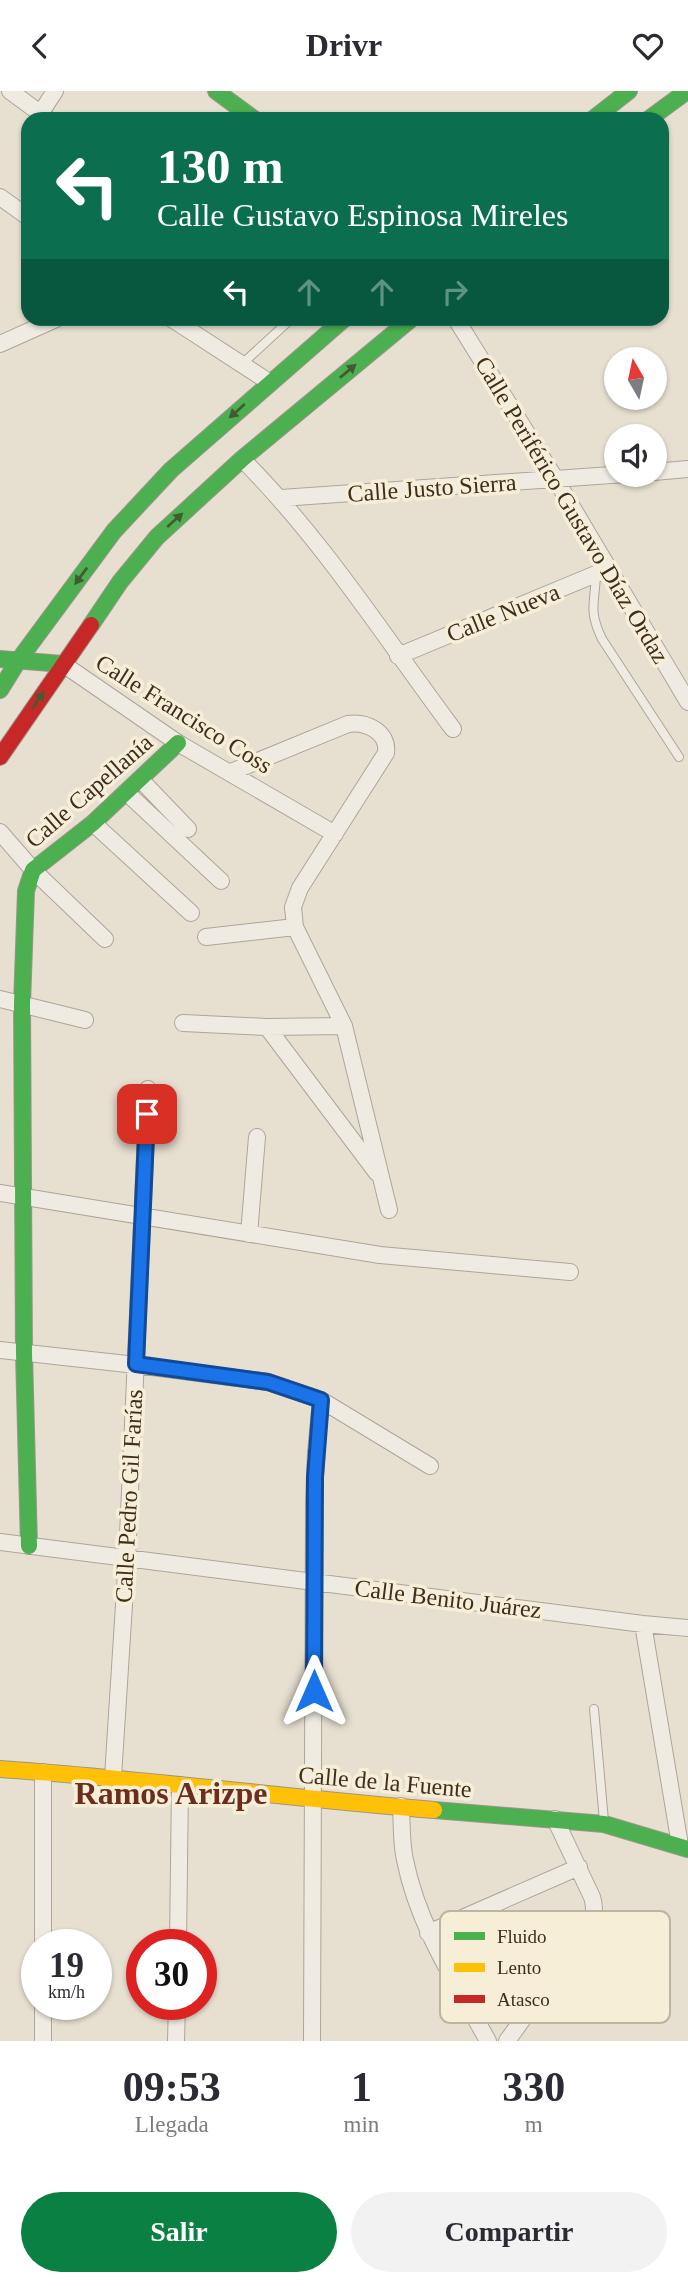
<!DOCTYPE html>
<html lang="es">
<meta charset="utf-8">
<style>
body{margin:0;font-family:"Times New Roman",serif;background:#f2f2f3;color:#2b2b33;height:100vh;display:flex;flex-direction:column;font-size:26px;white-space:nowrap}
*{box-sizing:border-box;margin:0}
p{font-size:23px;color:#7c7c81}
.icon{flex:none;width:38px;height:38px;fill:none;stroke:currentColor;stroke-width:2;stroke-linecap:round;stroke-linejoin:round}
.map{position:relative;height:1950px;overflow:hidden}
.panel{display:flex;flex-direction:column;background:#fff;flex:1}
.panel>*{flex:none}
.banner{position:absolute;left:21px;top:21px;width:648px;height:214px;border-radius:21px;box-shadow:0 2px 5px #0004;background:#0b6e4f;color:#fff;overflow:hidden}
.needle{width:46px;rotate:351deg}
.tools{position:absolute;left:604px;top:256px;display:grid;gap:14px}
.tools a{display:grid;place-items:center;width:63px;height:63px;border-radius:50%;background:#fff;box-shadow:0 2px 5px #0004;font-size:35px}
.speed{position:absolute;left:21px;top:1838px;display:flex;gap:14px;font-size:35px;font-weight:700;text-align:center}
.speed>*{display:grid;place-content:center;width:91px;height:91px;border-radius:50%;background:#fff;box-shadow:0 2px 5px #0004;line-height:1}
.speed small{font-size:18px;font-weight:400}
.speed .limit{border:10px solid #d22;background:#fff;color:#111}
.pin{position:absolute;display:grid;place-items:center;width:60px;height:60px;color:#fff;margin:-30px;border-radius:14px;box-shadow:0 4px 10px #0006}
.me{position:absolute;width:77px;margin:-38px;rotate:0deg;stroke-linejoin:round;filter:drop-shadow(0 0 5px #0008)}
.turn{display:flex;align-items:center;gap:24px;height:147px;padding:0 21px;font-size:32px}
.turn .icon{width:91px;height:91px;stroke-width:2.5}
.turn b{display:block;font-size:49px;line-height:60px}
.lanes{display:flex;align-items:center;height:66px;padding:0 21px;background:#0003;justify-content:center;gap:35px;direction:ltr}
.lanes .off{opacity:.35}
.eta{display:flex;justify-content:space-evenly;align-items:center;height:119px;text-align:center}
.eta b{font-size:42px;font-weight:700;line-height:49px}
.action{display:flex;gap:14px;margin-top:auto;padding:14px 21px}
.action a{flex:1;height:80px;border-radius:42px;background:#0b8043;color:#fff;font-size:28px;font-weight:700;line-height:80px;text-align:center}
.action a+a{background:#f2f2f3;color:#2b2b33}
header{display:flex;justify-content:space-between;align-items:center;height:91px;padding:0 21px;background:#fff;font-size:32px;font-weight:700}
.map>svg:first-child{display:block}
.lines{fill:none;stroke-linecap:round;stroke-linejoin:round}
.lane-casing{stroke:#ada599;stroke-width:10}
.street-casing{stroke:#ada599;stroke-width:18}
.fast-casing{stroke:#9c958a;stroke-width:18}
.slow-casing{stroke:#9c958a;stroke-width:18}
.jam-casing{stroke:#9c958a;stroke-width:18}
.lane{stroke:#efebe3;stroke-width:8}
.street{stroke:#efebe3;stroke-width:16}
.fast{stroke:#4caf50;stroke-width:16}
.slow{stroke:#ffc107;stroke-width:16}
.jam{stroke:#c62828;stroke-width:16}
.oneway{fill:#425b31}
.route-casing{stroke:#114b97;stroke-width:18}
.route{stroke:#1a73e8;stroke-width:12}
.labels{text-anchor:middle;stroke-width:7;stroke-linejoin:round;paint-order:stroke}
.street-label{font-size:24px;fill:#3d2e20;stroke:#f7eed8}
.district-label{font-size:32px;font-weight:bold;fill:#6b2e1e;stroke:#f7eed8}
.key{fill:#f7eed8;stroke:#bfb4a1;stroke-width:2}
.key-label{font-size:19px;fill:#3d2e20}
</style>
<header><svg class="icon" aria-label="back" viewBox="0 0 24 24"><path d="M15 5l-7 7 7 7"/></svg>Drivr<svg class="icon" aria-label="heart" viewBox="0 0 24 24"><path d="M12 20l-8-8c-3-5 5-10 8-4 3-6 11-1 8 4z"/></svg></header>
<div class="map">
<svg width="688" height="1950" viewBox="0 0 688 1950">
<rect width="100%" height="100%" fill="#e7e0d1"/>
<g class="lines">
<g class="lane-casing">
<path id="lane" d="M242 273 291 228
M596 483C595 512 588 519 602 548L679 666
M594 1618 604 1730"/>
</g>
<g class="street-casing">
<path id="street" d="M10 0 48 28
M40 23 55 0
M0 106 28 126
M172 228 269 291
M456 228 556 389 688 611
M0 253 56 228
M242 368C323 449 385 547 453 638
M654 381 688 378
M281 407 626 383
M398 565 608 478
M63 573 178 652 335 743
M231 681 348 633C366 630 389 641 386 662L300 797 293 816 295 836 344 935 389 1119
M140 688 188 738
M126 701 221 790
M93 732 191 822
M0 741 33 779 105 848
M206 846 295 836
M0 908 85 929
M183 932 267 936 344 935
M267 936 377 1082
M0 1102 380 1164 570 1181
M249 1143 257 1046
M0 1259 136 1274 268 1291 321 1309 430 1375
M0 1451 643 1533 688 1537
M643 1533 680 1754
M43 1681V1853
M113 1686 127 1467 148 998
M401 1715C402 1733 401 1752 405 1769 418 1835 456 1892 488 1950
M428 1842 579 1776
M178 1853 180 1694
M43 1913V1950
M176 1950 177 1913
M312 1950 314 1410 316 1361 321 1309
M507 1950 584 1843C592 1830 597 1821 592 1806L555 1728"/>
</g>
<g class="fast-casing">
<path id="fast" d="M216 0 254 28
M593 28 629 0
M649 28 687 0
M91 534 120 491 157 446 242 368 411 228
M0 568 63 573
M0 599 18 570 114 440 171 379 344 228
M29 1455 24 1262 22 913 26 800 33 779 93 732 178 652
M434 1719 604 1733 688 1758"/>
</g>
<g class="slow-casing">
<path id="slow" d="M0 1678C145 1688 289 1707 434 1719"/>
</g>
<g class="jam-casing">
<path id="jam" d="M0 666 91 534"/>
</g>
<use href="#lane" class="lane"/>
<use href="#street" class="street"/>
<use href="#fast" class="fast"/>
<use href="#slow" class="slow"/>
<use href="#jam" class="jam"/>
</g>
<defs><path id="oneway-solid" d="M-6-.8H1V-3.2L6.5 0L1 3.2V.8H-6Z" transform="scale(1.75)"/></defs>
<g class="oneway">
<use href="#oneway-solid" transform="translate(348 280) rotate(-40)"/>
<use href="#oneway-solid" transform="translate(237 320) rotate(138)"/>
<use href="#oneway-solid" transform="translate(175 429) rotate(-42)"/>
<use href="#oneway-solid" transform="translate(81 485) rotate(126)"/>
<use href="#oneway-solid" transform="translate(38 609) rotate(-56)"/>
</g>
<g class="lines">
<g class="route-casing">
<path id="route" d="M147 1023 136 1273 268 1291 321 1309 315 1386 314 1600"/>
</g>
<use href="#route" class="route"/>
</g>
<g class="labels">
<g class="street-label">
<text transform="translate(432 397) rotate(-4)" y="8">Calle Justo Sierra</text>
<text transform="translate(572 419) rotate(59)" y="8">Calle Periférico Gustavo Díaz Ordaz</text>
<text transform="translate(503 522) rotate(-22)" y="8">Calle Nueva</text>
<text transform="translate(184 623) rotate(32)" y="8">Calle Francisco Coss</text>
<text transform="translate(89 700) rotate(-41)" y="8">Calle Capellanía</text>
<text transform="translate(129 1405) rotate(-87)" y="8">Calle Pedro Gil Farías</text>
<text transform="translate(448 1508) rotate(7)" y="8">Calle Benito Juárez</text>
<text transform="translate(385 1691) rotate(5)" y="8">Calle de la Fuente</text>
</g>
<g class="district-label">
<text x="171" y="1713">Ramos Arizpe</text>
</g>
</g>
<rect x="440" y="1820" width="230" height="112" rx="10" class="key"/>
<rect x="454" y="1841" width="31" height="8" fill="#4caf50"/>
<rect x="454" y="1872" width="31" height="9" fill="#ffc107"/>
<rect x="454" y="1904" width="31" height="8" fill="#c62828"/>
<g class="key-label">
<text x="497" y="1852">Fluido</text>
<text x="497" y="1883">Lento</text>
<text x="497" y="1915">Atasco</text>
</g>
</svg>
<div class="tools">
<a><svg class="needle" viewBox="-14 -14 28 28"><path d="M0-13l5 13h-10z" fill="#e53935"/><path d="M0 13l5-13h-10z" fill="#7c7c81"/></svg></a>
<a><svg class="icon" aria-label="sound" viewBox="0 0 24 24"><path d="M4 9h4l5-4v14l-5-4H4zM17 9q2 3 0 6"/></svg></a>
</div>
<div class="speed"><div>19<small>km/h</small></div><div class="limit">30</div></div>
<div class="pin" style="left:147px;top:1023px;background:#d93025"><svg class="icon" aria-label="arrive" viewBox="0 0 24 24"><path d="M6 21V4h12l-3 4 3 4H6"/></svg></div>
<svg class="me" style="left:314px;top:1600px" viewBox="-20 -20 40 40"><path d="M0-17L14 15 0 8-14 15z" fill="#1a73e8" stroke="#fff" stroke-width="4"/></svg>
<div class="banner">
<div class="turn"><svg class="icon" aria-label="left" viewBox="0 0 24 24"><path d="M17 20v-9H6M10 6l-5 5 5 5"/></svg><div><b>130 m</b>Calle Gustavo Espinosa Mireles</div></div>
<div class="lanes"><svg class="icon" aria-label="left" viewBox="0 0 24 24"><path d="M17 20v-9H6M10 6l-5 5 5 5"/></svg><svg class="icon off" aria-label="ahead" viewBox="0 0 24 24"><path d="M12 20V5M6 11l6-6 6 6"/></svg><svg class="icon off" aria-label="ahead" viewBox="0 0 24 24"><path d="M12 20V5M6 11l6-6 6 6"/></svg><svg class="icon off" aria-label="right" viewBox="0 0 24 24"><path d="M7 20v-9h11M14 6l5 5-5 5"/></svg></div>
</div>
</div>
<section class="panel">
<div class="eta">
<div><b>09:53</b><p>Llegada</p></div>
<div><b>1</b><p>min</p></div>
<div><b>330</b><p>m</p></div>
</div>
<div class="action"><a>Salir</a><a>Compartir</a></div>
</section>
